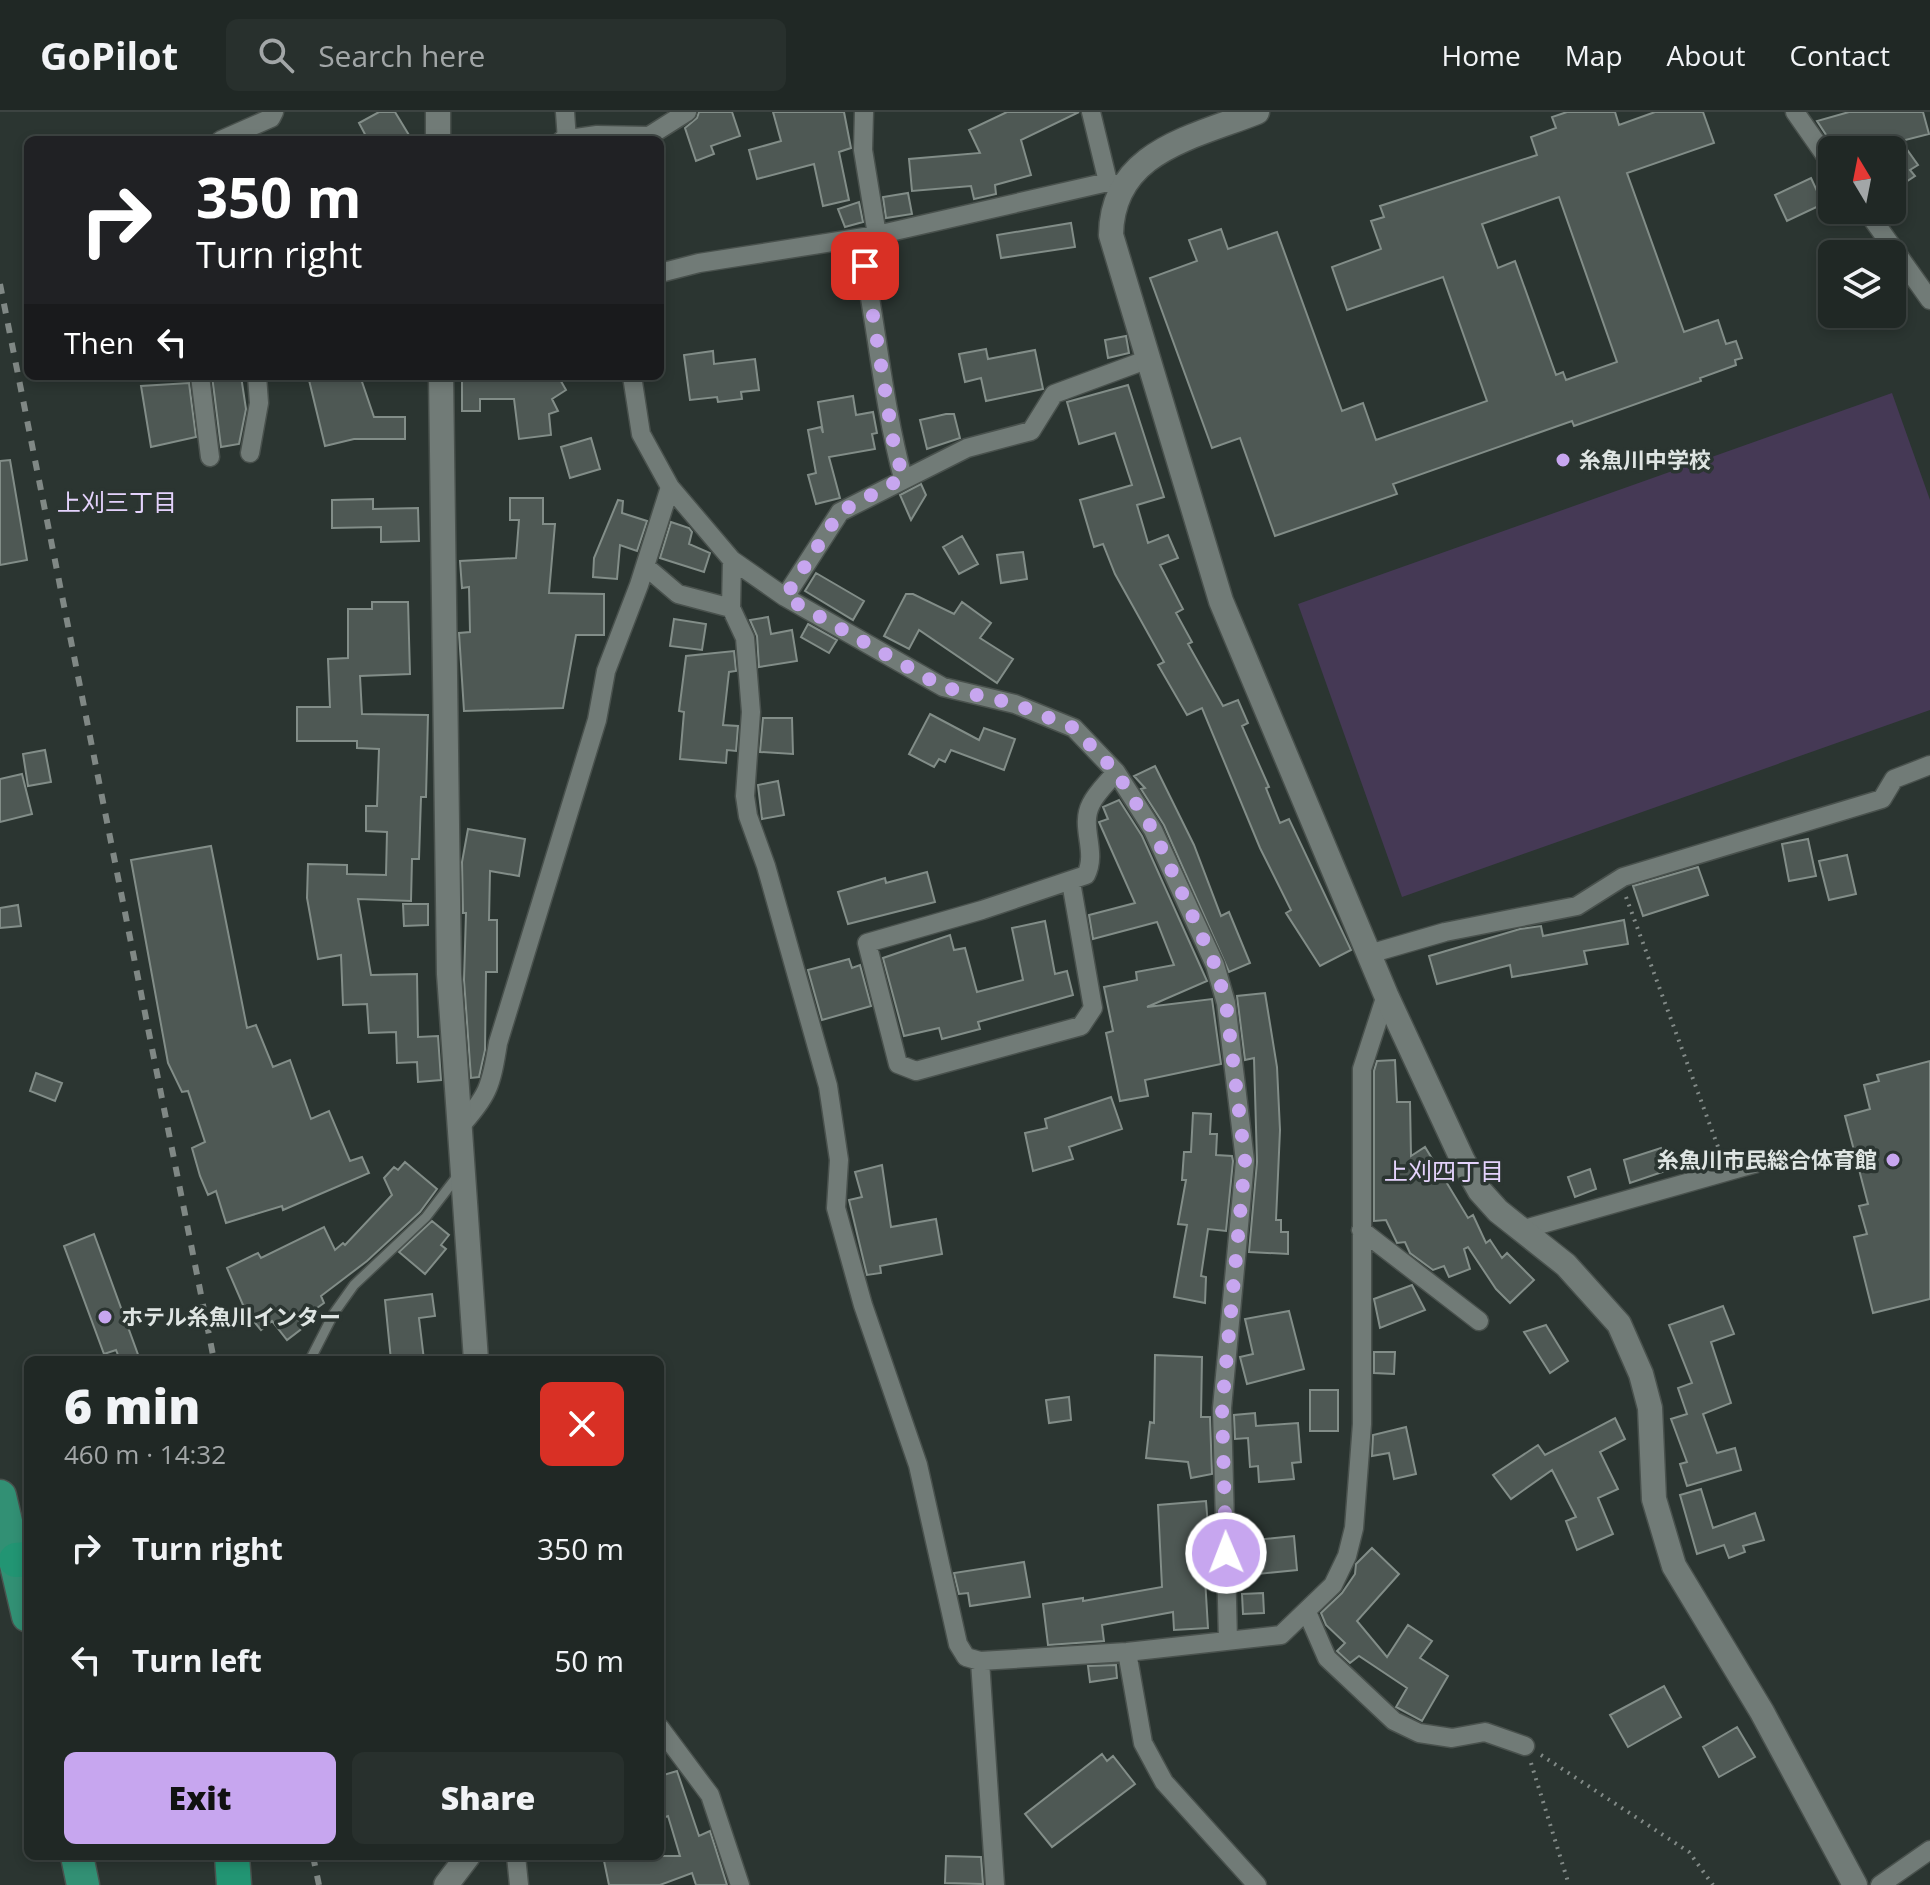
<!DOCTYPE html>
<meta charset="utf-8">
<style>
body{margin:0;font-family:"Open Sans","Noto Sans JP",sans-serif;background:#28302d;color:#f1f3f6;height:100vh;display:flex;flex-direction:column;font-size:30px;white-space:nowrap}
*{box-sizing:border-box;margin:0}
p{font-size:26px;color:#a2a6a7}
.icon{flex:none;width:44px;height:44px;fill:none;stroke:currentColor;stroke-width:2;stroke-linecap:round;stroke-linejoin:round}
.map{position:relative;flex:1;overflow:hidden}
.details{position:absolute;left:24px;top:1244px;width:640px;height:504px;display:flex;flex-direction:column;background:#202825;border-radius:12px;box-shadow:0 4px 12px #0003,0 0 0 2px #3d4442}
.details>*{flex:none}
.hud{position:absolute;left:24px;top:24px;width:640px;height:244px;border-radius:12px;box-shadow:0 4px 12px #0003,0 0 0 2px #3d4442;background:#202124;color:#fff;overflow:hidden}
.needle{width:52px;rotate:350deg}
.fabs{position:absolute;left:1818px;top:24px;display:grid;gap:16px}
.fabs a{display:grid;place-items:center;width:88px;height:88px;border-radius:12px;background:#202825;box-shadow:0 4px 12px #0003,0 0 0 2px #3d4442;font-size:40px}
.pin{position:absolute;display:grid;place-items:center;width:68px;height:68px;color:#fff;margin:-34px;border-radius:16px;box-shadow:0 4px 12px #0006}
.me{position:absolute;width:88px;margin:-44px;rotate:359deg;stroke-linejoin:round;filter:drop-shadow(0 0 6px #0008)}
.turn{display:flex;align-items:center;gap:28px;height:168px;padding:0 40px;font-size:36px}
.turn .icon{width:104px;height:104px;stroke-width:2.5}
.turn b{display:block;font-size:56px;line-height:68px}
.then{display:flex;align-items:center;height:76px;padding:0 40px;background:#0003;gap:16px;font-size:30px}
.round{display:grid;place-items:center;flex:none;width:84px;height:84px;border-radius:12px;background:#28302d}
.headline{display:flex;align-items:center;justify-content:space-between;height:136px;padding:0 40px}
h1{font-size:48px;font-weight:800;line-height:60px}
.action{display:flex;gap:16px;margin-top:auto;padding:16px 40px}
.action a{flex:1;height:92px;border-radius:12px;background:#c7a6ef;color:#111;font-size:32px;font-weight:800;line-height:92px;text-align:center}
.action a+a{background:#28302d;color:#f1f3f6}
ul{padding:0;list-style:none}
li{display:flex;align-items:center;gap:24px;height:112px;padding:0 40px}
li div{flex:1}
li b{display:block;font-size:30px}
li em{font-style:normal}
header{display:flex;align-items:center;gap:48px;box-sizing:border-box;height:112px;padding:0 40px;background:#202825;border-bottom:2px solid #3d4442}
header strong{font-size:38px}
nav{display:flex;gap:44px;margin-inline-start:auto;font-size:28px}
.search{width:560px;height:72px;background:#28302d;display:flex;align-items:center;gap:20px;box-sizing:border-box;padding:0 28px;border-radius:12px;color:#a2a6a7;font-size:30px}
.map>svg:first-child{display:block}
.green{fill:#453955}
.building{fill:#4e5854;stroke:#828d88;stroke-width:2;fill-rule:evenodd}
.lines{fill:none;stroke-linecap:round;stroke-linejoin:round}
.service-casing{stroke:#49514d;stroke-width:12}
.minor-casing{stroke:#49514d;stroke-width:21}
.tertiary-casing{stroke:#49514d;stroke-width:27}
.trunk-casing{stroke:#49514d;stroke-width:35}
.motorway-casing{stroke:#49514d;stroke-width:37}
.path{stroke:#828a87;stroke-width:4;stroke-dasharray:2 6;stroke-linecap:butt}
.service{stroke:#717b77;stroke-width:9}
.minor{stroke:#717b77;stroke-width:18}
.tertiary{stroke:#717b77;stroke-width:24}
.trunk{stroke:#329074;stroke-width:32}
.motorway{stroke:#229573;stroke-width:34}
.rail{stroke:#808885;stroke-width:6;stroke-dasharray:10 10;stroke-linecap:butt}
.route{stroke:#c7a6ef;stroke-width:14;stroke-dasharray:0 25.2}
.poi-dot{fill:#c7a6ef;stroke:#2b3531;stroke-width:3}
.labels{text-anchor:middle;stroke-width:7;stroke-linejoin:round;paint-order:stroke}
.poi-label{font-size:22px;font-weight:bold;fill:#dee4e2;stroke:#2b3531;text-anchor:start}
.neighbourhood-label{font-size:24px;fill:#e4d2fc;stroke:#2b3531}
</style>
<header>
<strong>GoPilot</strong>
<div class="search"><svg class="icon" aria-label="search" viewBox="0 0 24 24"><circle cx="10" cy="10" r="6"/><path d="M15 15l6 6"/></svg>Search here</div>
<nav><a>Home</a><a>Map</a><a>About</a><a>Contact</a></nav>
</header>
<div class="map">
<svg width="1930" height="1773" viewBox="0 0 1930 1773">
<rect width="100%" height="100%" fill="#2b3531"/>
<path class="green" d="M1892 281 1930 388V598L1402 785 1298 492Z"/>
<path class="building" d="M379 0H395L412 28H368L359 11Z
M699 0H732L740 24 711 34 714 42 696 49 685 16 697 6Z
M773 0H844L851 36 839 40 849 88 823 94 814 52 757 67 749 38 781 29Z
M1007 0H1079L1021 28 1031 63 995 73 996 82 974 87 971 74 912 79 909 47 980 41 969 18Z
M1567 0H1615L1619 13 1655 0H1703L1714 31 1627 61 1684 220 1718 208 1726 232 1736 229 1742 246 1735 248 1736 253 1700 266 1701 269 1574 314 1572 309 1393 372 1397 382 1275 424 1240 326 1212 336 1150 166 1197 149 1189 128 1221 117 1228 137 1277 120 1342 299 1363 291 1376 328 1487 289 1443 165 1347 198 1332 155 1381 137 1371 109 1384 105 1380 94 1537 43 1531 25 1556 16 1552 5ZM1559 85 1617 250 1566 268 1563 260 1556 263 1515 149 1498 156 1482 112Z
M1849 0H1923L1929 22 1901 29 1918 53 1910 58 1915 64 1892 79V31L1862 38H1836L1817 9Z
M1811 66 1823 92 1787 109 1775 83Z
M908 81 912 102 886 106 883 85Z
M859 90 863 110 845 115 838 97Z
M1071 111 1075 135 1001 146 997 123Z
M1126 224 1129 241 1108 246 1105 228Z
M986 237 988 247 1035 238 1043 277 986 289 981 266 965 270 959 242Z
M713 239 714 252 755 247 759 278 741 280 742 287 718 290 717 285 690 288 684 243Z
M212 264H241L246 297 239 332 221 335Z
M308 264H360L374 305H405V327H354L325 334Z
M462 264H558L566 278 552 287 558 299 549 302 551 323 519 327 514 287H480V299H462Z
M189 271 196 325 151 335 141 274Z
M1128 273 1164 385 1137 393 1148 431 1168 423 1178 446 1160 453 1183 497 1176 501 1192 530 1188 532 1223 594 1238 588 1248 611 1242 614 1269 675 1266 676 1280 711 1289 707 1351 838 1320 854 1286 801 1291 798 1260 736 1202 596 1187 603 1158 553 1164 550 1115 462 1103 432 1094 435 1080 388 1132 373 1115 321 1079 332 1067 290Z
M853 284 856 303 873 300 877 321 872 322 875 337 829 345 840 386 816 392 808 363 816 361 808 318 821 315 823 321 818 290Z
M946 302H954L960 326 927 337 920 308Z
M591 326 600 357 570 366 561 335Z
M10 348 27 448 0 453V349Z
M921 372 926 383 911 408 900 383Z
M510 386H543V412H555L549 481 604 482V523H576L563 596 464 599 459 521 470 520 469 475 462 476 460 449 516 446 519 408H510Z
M373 387V397L418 396 419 429 381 430V415L332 416V388Z
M618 388 623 389 622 401 647 409 637 439 620 433 617 467 593 465 594 446Z
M671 410 689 416 692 420 689 432 710 441 704 460 660 446Z
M962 424 978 452 959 462 943 435Z
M1023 440 1027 467 1001 471 997 443Z
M816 461 864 489 853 508 805 479Z
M906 482H913L954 502 962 490 991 511 980 526 1013 547 997 571 919 518 909 537 884 524Z
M372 490H408L410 562 360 564 362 602 428 603 426 685H421L419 747H412L411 789 358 787 371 863 417 862 418 925 438 924 441 968 418 970 417 950 397 951 396 920 369 921 367 892 343 893 341 843 318 847 307 786 308 752 347 753V762L386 763 387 720 366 719V694H377L379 637 357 636V629H297V595H330L328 547 348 546V497H372Z
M768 505 771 522 792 518 797 549 759 555 757 524 750 508Z
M674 507 706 512 702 538 670 534Z
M808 512 837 528 829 541 801 525Z
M734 539 736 559 729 560 723 613 738 614 736 639 727 638 726 651 680 647 684 600 679 599 686 544Z
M930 602 979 628 984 616 1015 627 1004 658 951 638 945 650 939 647 934 655 909 642Z
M763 606H792L793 642 760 640Z
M45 638 51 670 28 674 23 642Z
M1155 654 1194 733 1221 804 1229 800 1250 851 1229 860 1164 713 1141 677 1145 676 1134 664Z
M22 662 32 702 0 710V667Z
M778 669 784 703 762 707 758 673Z
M1119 688 1142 724 1207 869 1147 895 1212 887 1221 952 1145 968 1148 984 1120 989 1106 921 1113 919 1104 875 1137 868 1136 860 1174 853 1157 810 1093 827 1089 803 1135 791 1099 710 1108 707 1103 695Z
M468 717 525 727 519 764 490 759 489 808H497V860H486L485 938 479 965 471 966 464 868 466 801H463L462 750Z
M1808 727 1816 764 1789 769 1782 732Z
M211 734 247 916 256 913 273 955 290 948 311 1007 329 999 350 1049 362 1045 369 1061 283 1098 282 1094 226 1111 216 1079 208 1083 200 1064 192 1036 205 1030 188 979 182 980 168 951 131 748Z
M1847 743 1856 782 1829 788 1819 749Z
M1698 755 1708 783 1643 804 1633 774Z
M927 760 935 790 848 812 838 780 885 766 886 771Z
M403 792H428V813L404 814Z
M18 793 21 814 0 816V796Z
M1624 808 1628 832 1584 839 1587 852 1512 865 1510 853 1437 872 1429 844 1520 817 1541 814 1543 824Z
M1045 809 1055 862 1067 859 1073 883 978 910 980 917 942 927 939 916 904 924 883 846 950 823 954 838 965 836 977 880 1023 868 1012 816Z
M849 847 852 856 860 853 871 894 822 908 808 858Z
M1265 881 1277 955 1280 1018 1276 1108H1281V1120H1288V1142L1249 1140 1257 1050 1254 946 1245 948 1237 884Z
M1395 948 1397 990H1410L1411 1044 1425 1035 1468 1106 1473 1103 1486 1131 1490 1128 1502 1146 1507 1141 1534 1168 1510 1191 1496 1177 1468 1135 1464 1137 1470 1157 1449 1165 1444 1154 1433 1158 1410 1141 1405 1130 1397 1131 1386 1108 1374 1109V959L1377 949Z
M1930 949V1187L1873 1201 1854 1125 1867 1122 1859 1094 1868 1092 1845 1004 1870 997 1864 973 1879 969 1877 963Z
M36 961 62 971 55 989 30 979Z
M1111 985 1122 1017 1069 1035 1073 1047 1033 1059 1025 1021 1047 1016 1045 1007Z
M1193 1001 1211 1002 1210 1022H1217L1216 1043 1232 1044 1233 1049 1226 1119 1208 1117 1201 1164 1206 1165 1205 1191 1174 1185 1187 1113 1178 1112 1186 1068H1182L1184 1040H1191Z
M1661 1036 1668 1058 1630 1071 1624 1048Z
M405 1050 437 1077 420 1100 367 1149 321 1184 324 1191 299 1209 304 1215 287 1228 272 1209 261 1218 246 1200 227 1156 258 1141 261 1146 324 1115 335 1138 343 1131 345 1133 392 1083 384 1066 394 1055 398 1058Z
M882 1053 891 1115 936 1107 942 1142 880 1154 881 1161 867 1163 849 1088 862 1085 855 1060Z
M1590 1057 1596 1077 1575 1085 1568 1065Z
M432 1109 449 1123 441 1133 446 1137 425 1162 399 1140Z
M94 1122 140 1248H120L116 1238 104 1242 64 1134Z
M1412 1173 1425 1198 1380 1216 1374 1187Z
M432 1182 435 1204 419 1206 424 1248H391L385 1188Z
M1723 1194 1734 1222 1711 1230 1731 1291 1703 1302 1717 1341 1735 1336 1741 1358 1687 1374 1680 1352 1687 1350 1671 1307 1687 1302 1678 1276 1692 1271 1669 1213Z
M1289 1199 1304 1257 1247 1272 1240 1245 1253 1242 1245 1207Z
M1546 1213 1568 1249 1550 1261 1524 1220Z
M1374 1240H1395L1394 1262 1374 1261Z
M1155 1243 1202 1245 1201 1305H1210L1212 1362 1191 1366 1188 1350 1146 1346 1150 1310 1154 1311Z
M1310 1278H1338V1319H1310Z
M1069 1285 1071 1308 1049 1311 1046 1288Z
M1255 1301 1256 1314 1298 1311 1301 1350 1292 1351 1294 1367 1259 1370 1258 1354 1250 1355 1248 1326 1235 1327 1234 1303Z
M1615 1306 1625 1327 1600 1340 1618 1377 1598 1386 1613 1422 1577 1438 1566 1409 1576 1405 1552 1358 1511 1387 1493 1363 1538 1333 1545 1343Z
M1406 1315 1416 1362 1394 1367 1389 1341 1372 1344 1373 1323Z
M1701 1377 1713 1416 1755 1401 1764 1428 1743 1434 1745 1440 1729 1446 1724 1433 1697 1442 1680 1383Z
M1206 1389 1212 1465 1205 1466 1208 1516 1174 1518 1173 1500 1102 1513 1104 1529 1048 1533 1043 1492 1083 1486V1489L1162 1475 1158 1393Z
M1294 1424 1297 1458 1258 1462 1256 1428Z
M1372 1436 1399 1462 1357 1509 1387 1545 1408 1513 1432 1529 1420 1546 1448 1564 1422 1609 1396 1595 1407 1576 1359 1544 1350 1551 1337 1539 1345 1531 1326 1513 1321 1501 1342 1481 1355 1462 1356 1452Z
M1024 1450 1030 1485 970 1494 968 1481 959 1482 954 1461Z
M1263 1481 1264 1501 1243 1502 1242 1482Z
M1116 1553 1117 1566 1090 1570 1088 1554Z
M1664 1574 1681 1605 1628 1635 1610 1603Z
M1737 1615 1755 1645 1719 1665 1703 1635Z
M1102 1642 1107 1649 1113 1644 1135 1672 1052 1735 1025 1702Z
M677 1659 699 1724 710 1719 727 1773H696L692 1761 660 1773H609L603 1744H680L668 1704 660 1707V1664Z
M946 1744 981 1745 983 1772 945 1771Z"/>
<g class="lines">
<g class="service-casing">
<path id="service" d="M310 1248 334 1201 354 1173 426 1105 459 1062"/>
</g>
<g class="minor-casing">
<path id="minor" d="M565 0 567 28
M864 0 863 38 877 123
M1091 0 1108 70
M1795 0 1832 53
M221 28 271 6 274 0
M562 28 597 23 649 24 687 0
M1866 98 1930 188
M859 126C876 205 882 288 903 366
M660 161 699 151 877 123 1108 70 1122 73
M200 264 210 345
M632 264 641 322 670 375 732 448 785 485 943 575 1015 592 1074 616 1116 660 1153 718 1215 853 1226 891 1245 1049 1222 1296 1228 1528
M250 341 259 291 257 264
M645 454 678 482 731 496 745 526 751 600 745 684 748 704 766 754 828 974 839 1048 836 1096 863 1193 918 1353 958 1532 966 1545 980 1549 1127 1540 1281 1523 1333 1473 1347 1444 1354 1416 1362 1312V957L1386 883
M785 485 840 400 967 336 1031 319 1054 282 1146 248
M731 496 732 448
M1071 770 1093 896 1081 914 916 959 898 952 867 831 982 798 1086 763C1098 739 1079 715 1091 692 1096 681 1108 670 1116 660
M1369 842 1445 820 1577 794 1623 765 1882 687 1894 667 1930 653
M458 1017C488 984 491 975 498 931L597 608 606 559 639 473 670 375
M1361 1118 1479 1209
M1521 1118 1757 1051
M1307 1500 1327 1546 1394 1609 1419 1621 1452 1626 1485 1620 1525 1634
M1127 1540 1143 1631 1164 1670 1257 1773
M980 1549 995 1773
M660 1616 710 1683 740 1773
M516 1744 519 1773
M1880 1773 1930 1738"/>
</g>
<g class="tertiary-casing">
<path id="tertiary" d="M438 0V28
M1257 0C1192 26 1112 39 1111 123L1221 489 1386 883 1463 1049 1480 1079 1498 1099 1566 1153 1619 1212 1641 1262 1650 1296 1654 1387 1674 1454 1762 1600 1855 1773
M441 264 449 862 476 1248
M446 1773 468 1744"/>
</g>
<g class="trunk-casing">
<path id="trunk" d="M0 1384 28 1504
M77 1744 83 1773"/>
</g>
<g class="motorway-casing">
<path id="motorway" d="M16 1448 28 1447
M232 1744 234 1773"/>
</g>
<path class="path" d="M1626 785 1721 1043
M1541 1643 1689 1740 1713 1773
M1531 1651 1569 1773"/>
<use href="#service" class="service"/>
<use href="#minor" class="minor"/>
<use href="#tertiary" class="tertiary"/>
<use href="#trunk" class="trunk"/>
<use href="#motorway" class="motorway"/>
<path class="rail" d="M0 172 214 1248
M313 1744 319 1773"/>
</g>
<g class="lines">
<path class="route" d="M865 154 893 328 903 366 840 400 785 485 943 575 1015 592 1074 616 1116 660 1153 718 1215 853 1226 891 1245 1049 1222 1296 1226 1441"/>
</g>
<g class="poi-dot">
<circle cx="1563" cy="348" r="8"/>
<circle cx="1893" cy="1048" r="8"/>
<circle cx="105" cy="1205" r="8"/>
</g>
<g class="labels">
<g class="poi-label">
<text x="1579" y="356">糸魚川中学校</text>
<text x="1877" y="1056" text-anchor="end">糸魚川市民総合体育館</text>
<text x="121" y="1213">ホテル糸魚川インター</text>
</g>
<g class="neighbourhood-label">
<text x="117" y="399">上刈三丁目</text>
<text x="1444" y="1068">上刈四丁目</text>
</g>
</g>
</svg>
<div class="fabs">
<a><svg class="needle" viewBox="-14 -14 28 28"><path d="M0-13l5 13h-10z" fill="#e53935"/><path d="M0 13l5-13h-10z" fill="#a2a6a7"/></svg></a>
<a><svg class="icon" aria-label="layers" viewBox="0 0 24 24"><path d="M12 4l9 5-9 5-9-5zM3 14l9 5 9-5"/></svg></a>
</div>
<div class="pin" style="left:865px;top:154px;background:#d93025"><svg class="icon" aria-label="arrive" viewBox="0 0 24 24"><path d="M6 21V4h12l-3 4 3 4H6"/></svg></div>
<svg class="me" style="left:1226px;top:1441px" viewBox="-20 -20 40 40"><circle r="17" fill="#c7a6ef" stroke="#fff" stroke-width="3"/><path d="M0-11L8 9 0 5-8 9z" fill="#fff"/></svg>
<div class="hud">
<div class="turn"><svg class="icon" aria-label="right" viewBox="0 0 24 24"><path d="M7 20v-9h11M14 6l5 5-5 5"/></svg><div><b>350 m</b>Turn right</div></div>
<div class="then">Then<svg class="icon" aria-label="left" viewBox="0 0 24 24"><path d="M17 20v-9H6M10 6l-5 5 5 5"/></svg></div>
</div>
<section class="details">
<div class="headline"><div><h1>6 min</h1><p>460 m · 14:32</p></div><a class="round" style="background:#d93025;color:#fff"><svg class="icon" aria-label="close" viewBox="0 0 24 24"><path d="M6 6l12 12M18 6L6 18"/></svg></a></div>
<ul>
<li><svg class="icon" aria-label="right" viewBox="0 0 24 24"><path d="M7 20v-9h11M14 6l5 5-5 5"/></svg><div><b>Turn right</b></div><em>350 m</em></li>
<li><svg class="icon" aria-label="left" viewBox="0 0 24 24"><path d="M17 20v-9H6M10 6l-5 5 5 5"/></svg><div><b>Turn left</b></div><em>50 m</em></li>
</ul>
<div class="action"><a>Exit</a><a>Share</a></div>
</section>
</div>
